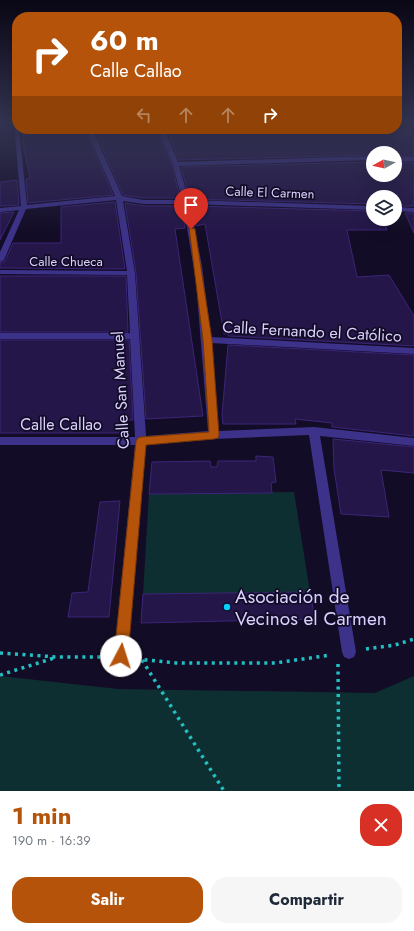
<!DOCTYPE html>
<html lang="es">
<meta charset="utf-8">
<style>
body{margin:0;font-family:Jost,sans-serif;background:#f6f6f7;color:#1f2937;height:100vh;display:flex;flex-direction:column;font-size:15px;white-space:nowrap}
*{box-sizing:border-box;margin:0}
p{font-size:13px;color:#747a83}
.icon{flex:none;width:22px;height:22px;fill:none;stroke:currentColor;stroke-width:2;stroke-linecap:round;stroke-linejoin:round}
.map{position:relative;height:791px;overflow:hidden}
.panel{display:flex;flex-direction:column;background:#fff;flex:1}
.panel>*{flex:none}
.banner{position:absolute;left:12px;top:12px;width:390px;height:122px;border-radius:16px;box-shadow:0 4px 16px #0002;background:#b45309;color:#fff;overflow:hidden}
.needle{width:26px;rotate:262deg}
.buttons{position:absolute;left:366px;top:146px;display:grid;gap:8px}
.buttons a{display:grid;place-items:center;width:36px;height:36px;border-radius:50%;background:#fff;box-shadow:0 4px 16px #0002;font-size:20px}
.pin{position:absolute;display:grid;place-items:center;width:34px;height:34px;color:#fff;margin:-41px -17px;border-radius:50% 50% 50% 0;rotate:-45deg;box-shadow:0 0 4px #0007}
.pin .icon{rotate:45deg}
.me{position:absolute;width:44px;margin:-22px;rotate:5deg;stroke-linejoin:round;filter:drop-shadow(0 0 3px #0008)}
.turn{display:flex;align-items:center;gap:14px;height:84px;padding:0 12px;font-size:18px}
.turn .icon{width:52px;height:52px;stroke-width:2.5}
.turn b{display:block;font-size:28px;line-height:34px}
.lanes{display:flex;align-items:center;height:38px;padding:0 12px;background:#0003;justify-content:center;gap:20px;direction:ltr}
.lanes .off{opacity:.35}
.round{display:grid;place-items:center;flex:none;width:42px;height:42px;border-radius:16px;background:#f6f6f7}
.headline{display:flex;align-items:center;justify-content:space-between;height:68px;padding:0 12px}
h1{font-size:24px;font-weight:700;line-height:30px;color:#b45309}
.cta{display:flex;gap:8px;margin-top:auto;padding:8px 12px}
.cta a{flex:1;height:46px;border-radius:16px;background:#b45309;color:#fff;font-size:16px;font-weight:700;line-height:46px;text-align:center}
.cta a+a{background:#f6f6f7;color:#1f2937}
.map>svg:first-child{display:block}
.green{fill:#0e2f31}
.building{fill:#241649;stroke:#3c2578}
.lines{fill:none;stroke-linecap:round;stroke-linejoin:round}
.path{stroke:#21c0c3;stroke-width:3.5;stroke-dasharray:3 4.5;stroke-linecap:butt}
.minor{fill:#3c328a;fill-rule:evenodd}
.route{fill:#b45309;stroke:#753606}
.poi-dot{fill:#00cffc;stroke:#130c26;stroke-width:1.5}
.labels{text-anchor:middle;stroke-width:3.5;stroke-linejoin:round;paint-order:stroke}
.far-street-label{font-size:13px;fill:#dad1ff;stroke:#130c26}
.street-label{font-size:16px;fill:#dad1ff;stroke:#130c26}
.near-poi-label{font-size:19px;fill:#dad1ff;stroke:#130c26;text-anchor:start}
</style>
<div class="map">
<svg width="414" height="791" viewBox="0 0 414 791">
<rect width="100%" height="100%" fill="#130c26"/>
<path class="green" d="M294 492 310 592 143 594 149 494Z
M0 676 118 689 375 693 414 676V791H0Z"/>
<path class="building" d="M22 129H85L113 195 28 203 26 179 30 178 24 149Z
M94 129H157L172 165 180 198H144L123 195Z
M166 129H410L414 140V156H395V153H373V155L179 160Z
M373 162V175H395V162H414V206H401L397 197H373V204L190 199 181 167Z
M17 180 19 205 0 206V182Z
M115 202 125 269 0 268V263L5 261 13 243H61V207Z
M125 203 144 206H182L185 228 175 229 203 416 146 419 136 273Z
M192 206 373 211V219H383L387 230H347L357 277 389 275 414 316V346L228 336 229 334H224L205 224 196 226Z
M14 212 0 240V213Z
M405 213H414V233Z
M0 276H126L128 332H0Z
M0 340H129L133 420H126V433H0Z
M228 345 414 355V436L332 427V423L295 419 296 424H223L222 415Z
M333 439 414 447V473L381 470 389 517 341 514 334 469Z
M256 456 273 457 276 482 271 483 272 493 149 494 152 462 210 461 211 467H217L218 461H256Z
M120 501 109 617H68L72 593 88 592 100 502Z
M310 592 315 619 141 623 143 594Z"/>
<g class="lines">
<path class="path" d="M366 649 395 645 414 639
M0 653 57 657H104
M137 659 176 663H275L331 655
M142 660 224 791
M338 664 339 791
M0 675 54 658"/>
<path class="minor" d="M14 123H17V129H19L27 205 115 196 86 129H92L122 196 144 200H182L173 165 158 129H164L178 162 373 156V160L179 166 189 200 373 206V210L190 204 202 266 211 337 414 348V354L211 343 219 431 314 427 414 438V446L320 436 356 652 354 657 349 659 344 657 342 652 309 435 214 439 146 445 128 656 126 661 121 663 116 661 114 656 135 445H0V437H135L130 339H0V333H130L127 275 0 274V270L127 271 116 200 26 209 4 260 0 262V252L19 210 0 212V208L21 206ZM123 201 144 204H183L196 281 208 431 146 436 135 273Z
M411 123H414V126L412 125Z
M395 157H414V161H395Z
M395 207 414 208V212L395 211Z"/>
</g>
<linearGradient id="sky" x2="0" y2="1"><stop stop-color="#0a0715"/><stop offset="0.53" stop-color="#333452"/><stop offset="1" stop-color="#333452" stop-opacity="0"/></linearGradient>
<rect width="414" height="233" fill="url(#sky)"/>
<path class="route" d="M189 227 195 229 212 340 219 435 218 438 214 439 146 445 128 656 126 661 121 663 116 661 114 656 136 441 138 438 141 437 209 432 203 340Z"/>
<circle class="poi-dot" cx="227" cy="607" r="4"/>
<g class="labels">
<g class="far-street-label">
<text transform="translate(270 192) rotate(2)" y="5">Calle El Carmen</text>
<text x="66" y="266">Calle Chueca</text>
</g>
<g class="street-label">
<text transform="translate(312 331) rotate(3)" y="6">Calle Fernando el Católico</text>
<text transform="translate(120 390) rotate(-93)" y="6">Calle San Manuel</text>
<text x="61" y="430">Calle Callao</text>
</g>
<g class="near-poi-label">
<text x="235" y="603">Asociación de<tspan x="235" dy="22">Vecinos el Carmen</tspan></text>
</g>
</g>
</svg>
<div class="buttons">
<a><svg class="needle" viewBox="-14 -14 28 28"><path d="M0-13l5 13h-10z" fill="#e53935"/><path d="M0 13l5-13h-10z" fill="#747a83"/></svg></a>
<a><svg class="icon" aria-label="layers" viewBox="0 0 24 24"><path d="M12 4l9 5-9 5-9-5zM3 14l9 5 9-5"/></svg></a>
</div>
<div class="pin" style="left:191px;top:229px;background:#d93025"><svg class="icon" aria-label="arrive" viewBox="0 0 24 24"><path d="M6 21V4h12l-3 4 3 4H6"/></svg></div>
<svg class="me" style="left:121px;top:656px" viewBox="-20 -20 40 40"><circle r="19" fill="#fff"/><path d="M0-13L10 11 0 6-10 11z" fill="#b45309"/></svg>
<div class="banner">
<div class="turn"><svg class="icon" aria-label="right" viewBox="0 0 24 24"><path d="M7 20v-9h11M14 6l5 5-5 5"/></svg><div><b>60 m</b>Calle Callao</div></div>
<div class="lanes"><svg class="icon off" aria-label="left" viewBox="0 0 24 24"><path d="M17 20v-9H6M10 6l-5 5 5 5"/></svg><svg class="icon off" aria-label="ahead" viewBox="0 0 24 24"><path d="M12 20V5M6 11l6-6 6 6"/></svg><svg class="icon off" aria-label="ahead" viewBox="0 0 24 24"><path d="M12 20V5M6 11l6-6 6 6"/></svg><svg class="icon" aria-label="right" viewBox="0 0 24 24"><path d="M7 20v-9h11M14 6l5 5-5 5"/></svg></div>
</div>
</div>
<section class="panel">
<div class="headline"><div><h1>1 min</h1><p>190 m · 16:39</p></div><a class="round" style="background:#d93025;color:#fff"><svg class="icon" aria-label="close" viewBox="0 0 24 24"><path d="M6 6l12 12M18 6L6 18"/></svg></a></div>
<div class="cta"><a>Salir</a><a>Compartir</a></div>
</section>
